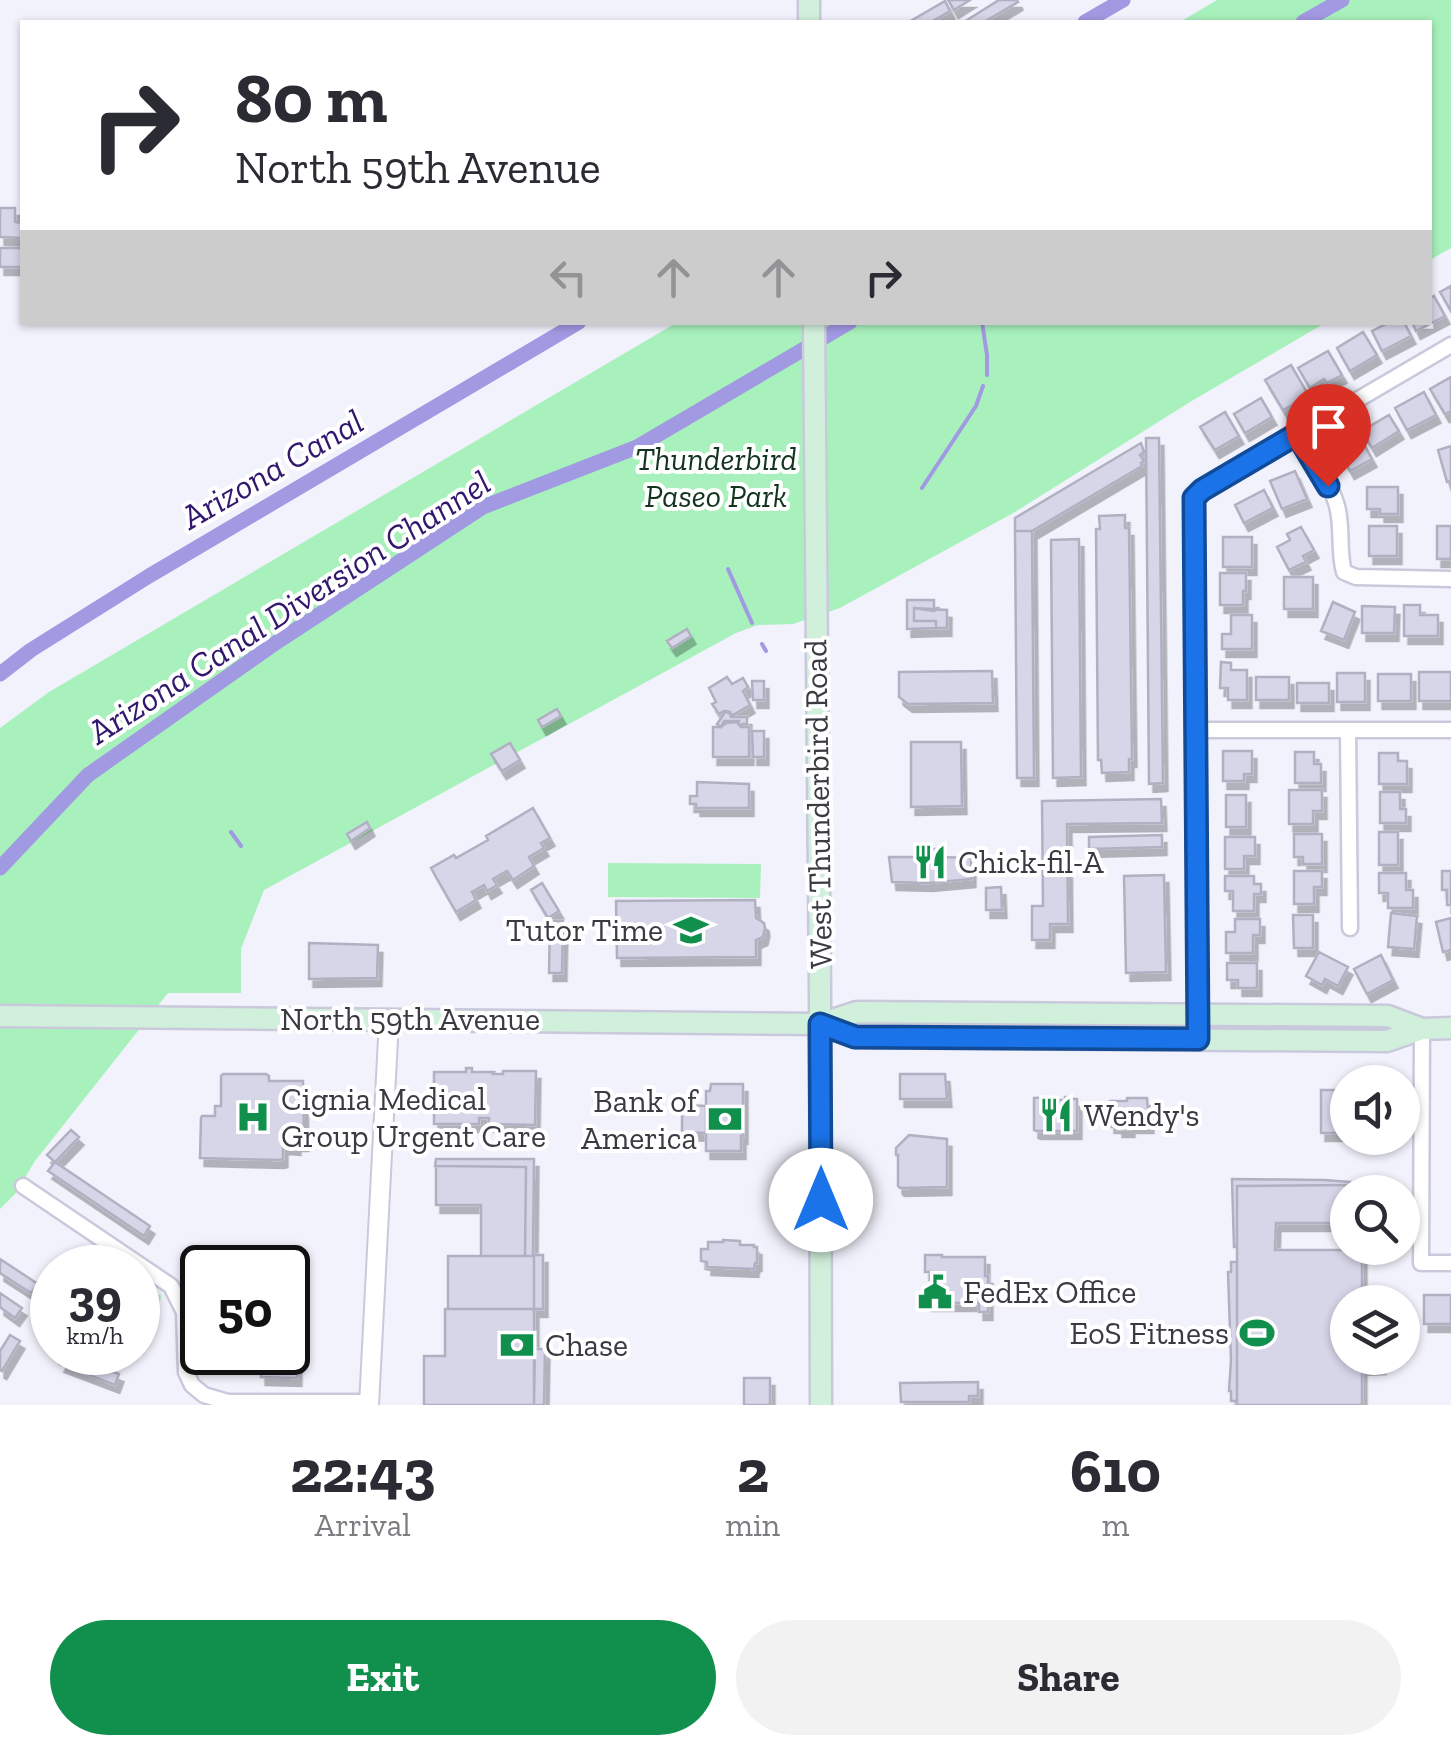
<!DOCTYPE html>
<style>
body{margin:0;font-family:"Zilla Slab",serif;background:#f2f2f3;color:#2b2b33;height:100vh;display:flex;flex-direction:column;font-size:38px;white-space:nowrap}
*{box-sizing:border-box;margin:0}
p{font-size:32px;color:#7c7c81}
.icon{flex:none;width:55px;height:55px;fill:none;stroke:currentColor;stroke-width:2;stroke-linecap:round;stroke-linejoin:round}
.map{position:relative;height:1405px;overflow:hidden}
.side{display:flex;flex-direction:column;background:#fff;flex:1}
.side>*{flex:none}
.banner{position:absolute;left:20px;top:20px;width:1412px;height:305px;border-radius:0px;box-shadow:0 2px 8px #0004;background:#fff;color:#2b2b33;overflow:hidden}
.tools{position:absolute;left:1330px;top:1065px;display:grid;gap:20px}
.tools a{display:grid;place-items:center;width:90px;height:90px;border-radius:50%;background:#fff;box-shadow:0 2px 8px #0004;font-size:50px}
.speed{position:absolute;left:30px;top:1245px;display:flex;gap:20px;font-size:50px;font-weight:700;text-align:center}
.speed>*{display:grid;place-content:center;width:130px;height:130px;border-radius:50%;background:#fff;box-shadow:0 2px 8px #0004;line-height:1}
.speed small{font-size:25px;font-weight:400}
.speed .limit{border:5px solid #111;border-radius:15px;background:#fff;color:#111}
.pin{position:absolute;display:grid;place-items:center;width:85px;height:85px;color:#fff;margin:-102px -42px;border-radius:50% 50% 50% 0;rotate:-45deg;box-shadow:0 0 10px #0007}
.pin .icon{rotate:45deg}
.me{position:absolute;width:110px;margin:-55px;rotate:0deg;stroke-linejoin:round;filter:drop-shadow(0 0 8px #0008)}
.turn{display:flex;align-items:center;gap:35px;height:210px;padding:0 50px;font-size:45px}
.turn .icon{width:130px;height:130px;stroke-width:2.5}
.turn b{display:block;font-size:70px;line-height:85px}
.lanes{display:flex;align-items:center;height:95px;padding:0 50px;background:#0003;justify-content:center;gap:50px;direction:ltr}
.lanes .off{opacity:.35}
.eta{display:flex;justify-content:space-evenly;align-items:center;height:170px;text-align:center}
.eta b{font-size:60px;font-weight:700;line-height:70px}
.primary-button{display:flex;gap:20px;margin-top:auto;padding:20px 50px}
.primary-button a{flex:1;height:115px;border-radius:60px;background:#11904d;color:#fff;font-size:40px;font-weight:700;line-height:115px;text-align:center}
.primary-button a+a{background:#f2f2f3;color:#2b2b33}
.map>svg:first-child{display:block}
.green{fill:#a8f1bc}
.lines{fill:none;stroke-linecap:round;stroke-linejoin:round}
.stream{stroke:#a299e3;stroke-width:4}
.canal{stroke:#a299e3;stroke-width:15}
.building{fill:#d7d6e9;stroke:#b1b0c2;stroke-width:2.5;filter:url(#shadow)}
.minor-casing{stroke:#cac9dc;stroke-width:19}
.tertiary-casing{stroke:#cac9dc;stroke-width:22}
.secondary-casing{stroke:#cac9dc;stroke-width:25}
.minor{stroke:#fff;stroke-width:14}
.tertiary{stroke:#fff;stroke-width:18}
.secondary{stroke:#d1f0dc;stroke-width:20}
.route-casing{stroke:#114b97;stroke-width:25}
.route{stroke:#1a73e8;stroke-width:18}
.labels{text-anchor:middle;stroke-width:8;stroke-linejoin:round;paint-order:stroke}
.park-label{font-size:32px;font-style:italic;fill:#13341e;stroke:#fff}
.street-label{font-size:32px;fill:#3a3a41;stroke:#fff}
.poi-label{font-size:32px;fill:#3a3a41;stroke:#fff;text-anchor:start}
.water-label{font-size:35px;font-style:italic;fill:#31176d;stroke:#fff}
</style>
<div class="map">
<svg width="1451" height="1405" viewBox="0 0 1451 1405">
<defs>
<filter id="shadow"><feDropShadow dx="4.5" dy="8" stdDeviation="0" flood-color="#0004"/></filter>
</defs>
<rect width="100%" height="100%" fill="#f2f2fd"/>
<path class="green" d="M1217 0H1451V248L1430 260V22H1180Z
M676 323H1325L1190 402 1015 512 840 608 793 624 758 625 736 633 264 890 241 949V993H168L35 1161 15 1194 0 1209V728L49 692Z
M608 863 761 864 760 898 608 897Z
M138 1292 161 1295 156 1334 138 1332Z"/>
<g class="lines">
<path class="stream" d="M982 322 987 355V375
M922 488 976 406 983 386
M728 569 752 623
M762 644 766 651
M231 832 241 846"/>
<path class="canal" d="M1085 22 1123 0
M1303 22 1342 0
M0 674 31 650 149 576 579 322
M0 868 88 775 271 646 483 507 637 447 850 322"/>
</g>
<path class="building" d="M948 0H970L954 10Z
M999 0H1017L1018 2 984 22H964Z
M945 1 950 11 931 22H909Z
M0 208H15V222L22 223V238L0 237Z
M0 248H22V267H0Z
M1451 286V311L1440 292Z
M1434 296 1445 316 1416 331 1412 322H1430V298Z
M1390 322H1404L1411 336 1382 351 1372 331Z
M1363 332 1377 355 1350 371 1337 348Z
M1328 351 1342 375 1327 383 1324 379 1310 388 1298 368Z
M1291 365 1309 396 1283 410 1265 380Z
M1451 377V411L1445 414 1430 389Z
M1424 392 1436 415 1407 430 1395 408Z
M1261 398 1272 417 1245 433 1234 414Z
M1225 412 1239 436 1215 450 1200 427Z
M1389 415 1399 431 1372 448 1362 431Z
M1357 432 1372 459 1350 471 1335 444Z
M1146 438H1159L1163 783 1149 784Z
M1141 443 1144 452 1140 455 1144 461 1141 463 1142 466 1032 531H1015V518Z
M1451 446V481L1447 482 1438 450Z
M1295 471 1307 499 1282 509 1270 481Z
M1367 487H1398V514H1380V509H1367Z
M1264 490 1273 508 1244 523 1235 505Z
M1125 515V528H1129L1132 759H1129V772L1102 773 1101 760H1098L1096 529H1100L1099 516Z
M1369 526H1397V556H1369Z
M1437 526H1451V559H1437Z
M1301 527 1314 550 1303 556 1306 562 1289 570 1277 547 1290 540 1287 534Z
M1015 531H1032L1034 778H1017Z
M1223 537H1252V567H1223Z
M1079 539 1081 777 1053 778 1051 540Z
M1220 573H1246V591H1243V605H1220Z
M1284 577H1313V609H1284Z
M907 600H934V611L914 608V621H936V628L907 629Z
M1333 602 1355 612 1344 640 1321 631Z
M1404 605H1420V615H1438V636H1404Z
M1362 606 1395 607 1394 633H1362Z
M914 608 947 610V628H936V621H914Z
M1231 615H1252V649H1222V634H1231Z
M687 629 691 636 672 648 667 641Z
M1221 662 1231 663V670H1247V700H1228V688H1220Z
M992 671 993 703 908 704 899 697V672Z
M1419 672H1451V701H1419Z
M1337 673H1365V702H1337Z
M1378 674H1411V701H1378Z
M727 677 732 684 743 678 748 687 743 691 750 705 733 715 724 711 719 714 712 704 716 702 709 688Z
M1256 677H1289V700H1256Z
M752 681H764V700H753Z
M1297 683H1329V703H1297Z
M557 709 561 716 542 727 538 720Z
M726 711 730 712 731 717H747V724H742L740 726 738 724 739 721H724L721 727 717 724Z
M737 722 741 727H749V757H713V727H721L726 723Z
M752 731H764V757H753Z
M911 742H961L962 806 911 807Z
M510 743 520 760 502 771 491 754Z
M1223 751H1252V774H1244V781H1223Z
M1295 752H1314V764H1321V783H1295Z
M1379 753H1398V761H1407V784H1379Z
M697 782 749 784V808H696V804H690V796H697Z
M1289 790H1322V811H1313V824H1289Z
M1380 792H1400V809H1406V823H1380Z
M1226 795H1246V827H1226Z
M1161 799 1162 823 1067 824 1068 924H1050V940H1032V906H1043L1042 801Z
M533 808 550 838 541 843 544 848 529 857 534 866 513 880 507 871 493 879 497 885 487 891 484 885 472 892 476 900 456 912 431 868 454 855 456 858 488 840 486 836Z
M367 822 370 828 351 841 347 834Z
M1379 832H1398V865H1379Z
M1294 834H1322V864H1303V857H1294Z
M1162 835V847L1089 849V837Z
M1225 837H1255V856H1244V869H1225Z
M924 849H937V857L971 858V879L928 883 892 882 889 857H925Z
M1294 871H1322V887H1314V904H1294Z
M1442 871H1451V905H1447V890H1442Z
M1379 873H1406V890H1413V908H1388V893H1379Z
M1164 875 1166 972 1126 973 1124 876Z
M1225 876H1254V884H1261V894H1254V911H1233V891H1225Z
M542 883 559 911 548 918 531 890Z
M1001 887 1002 910H986V888Z
M755 900 756 918 764 923 765 928 763 937 756 940V957L617 958 616 901Z
M1391 913 1417 916 1414 949 1388 947Z
M1293 915H1313V948H1294Z
M1451 918V950L1443 952 1436 922Z
M1235 919H1260V935H1253V953H1226V932H1235Z
M550 921H563L562 973H549Z
M309 943 378 945 377 978 309 979Z
M1319 952 1348 967 1338 986 1325 979 1322 985 1306 976Z
M1381 955 1393 980 1367 994 1354 969Z
M1227 963H1257V988H1238V980H1227Z
M466 1068H472V1072H494L493 1074H503V1071H536L535 1125 489 1124V1118H479V1124H434V1072H466Z
M223 1074H266L269 1076V1081H303L304 1143H296V1147L283 1146V1159L280 1160 200 1158 201 1118 202 1116H215V1106H221V1076Z
M900 1074H945L947 1099H900Z
M711 1084H743V1136H741V1151H706V1091H710Z
M1321 1090H1348V1133H1321Z
M1056 1097V1100H1065V1097H1071V1099H1077V1131H1036L1034 1130V1098Z
M1127 1098H1147L1149 1125H1130V1129H1118V1125H1110V1119H1107L1110 1101H1127Z
M682 1105 706 1106V1133L682 1132Z
M71 1130 79 1137 55 1162 47 1155Z
M909 1135 947 1139V1187L900 1188 898 1186V1155H896V1148Z
M436 1159H534L533 1256H525L526 1167 435 1166Z
M55 1162 150 1226 144 1236 48 1171Z
M436 1166 526 1167 525 1256H481V1205H436Z
M1232 1179 1324 1180 1350 1182V1185L1237 1186V1247H1234Z
M1352 1185V1192H1348V1223H1276L1275 1250H1362V1302H1348V1358H1381V1366L1362 1367V1405H1237V1186Z
M723 1240 740 1241V1245H754V1247H757V1263H755L754 1269 707 1267V1262L701 1261V1249H708V1242H723Z
M534 1255H543V1309H534Z
M925 1255H942V1257H985V1276H988V1312H979V1303H927V1289H932V1272H925Z
M448 1256H534V1309H448Z
M0 1259 38 1284 31 1293 0 1273Z
M1231 1262H1237V1401H1231V1391H1229L1231 1360 1228 1272H1231Z
M0 1293 22 1308 15 1318 0 1307Z
M1424 1295H1451V1324H1424Z
M445 1309H534V1405H424V1356H445Z
M292 1323 301 1332 298 1335 300 1337 297 1339V1378L261 1377V1362H207V1352H288V1324L290 1326Z
M10 1335 20 1341 2 1371 0 1370V1351Z
M535 1349H545L544 1405H534Z
M65 1354 119 1374 115 1385 60 1364Z
M744 1378H770V1405H744Z
M978 1382V1396H969V1402H901L900 1383Z"/>
<g class="lines">
<g class="minor-casing">
<path id="minor" d="M1297 435C1311 457 1330 481 1337 506 1343 528 1338 551 1344 572L1356 577 1451 579
M1195 730H1451
M1348 730 1350 928
M1422 1029 1421 1263H1451
M1198 1039 1194 498 1202 491 1451 345
M23 1186 171 1286 184 1312 186 1372 192 1385 204 1395 228 1402H369"/>
</g>
<g class="tertiary-casing">
<path id="tertiary" d="M369 1405 389 1019"/>
</g>
<g class="secondary-casing">
<path id="secondary" d="M809 0V22
M814 322 820 991 821 1405
M0 1016 820 1024 857 1012 1388 1016 1422 1029
M820 1024 855 1037 1387 1041 1422 1029 1451 1028"/>
</g>
<use href="#minor" class="minor"/>
<use href="#tertiary" class="tertiary"/>
<use href="#secondary" class="secondary"/>
</g>
<g class="lines">
<g class="route-casing">
<path id="route" d="M821 1200 820 1024 855 1037 1198 1039 1194 498 1202 490 1297 434 1328 486"/>
</g>
<use href="#route" class="route"/>
</g>
<defs>
<g id="restaurant-bare" transform="scale(2.7)"><path d="M-5-6h1v4h1v-4h1v4h1v-4h1v5L-1.5 .5V6h-2V.5L-5-1ZM5-6V6H3V1.5H1.5Q1.5-4 5-6Z" fill="#11904d" stroke="#fff" stroke-width="2.5" paint-order="stroke"/></g>
<g id="school-bare" transform="scale(2.7)"><path d="M0-5L7-2L0 1L-7-2ZM-4 1L0 2.5L4 1V4Q0 6-4 4Z" fill="#11904d" stroke="#fff" stroke-width="2.5" paint-order="stroke"/></g>
<g id="hospital-bare" transform="scale(2.7)"><path d="M-5-5h3v3.5h4V-5h3V5h-3V1.5h-4V5h-3Z" fill="#11904d" stroke="#fff" stroke-width="2.5" paint-order="stroke"/></g>
<g id="bank-bare" transform="scale(2.7)"><path d="M-6-4H6V4H-6ZM0-2.3a2.3 2.3 0 1 0 0 4.6a2.3 2.3 0 1 0 0-4.6Z" fill="#11904d" stroke="#fff" stroke-width="2.5" paint-order="stroke"/></g>
<g id="civic-bare" transform="scale(2.7)"><path d="M-.6-6.5H3V-4.5H.6V-3L4-1V1h2V6H-6V1h2V-1L-.6-3ZM-1.2 2.5V6h2.4V2.5Z" fill="#11904d" stroke="#fff" stroke-width="2.5" paint-order="stroke"/></g>
<g id="stadium-bare" transform="scale(2.7)"><path d="M0-5a6.5 5 0 1 0 0 10a6.5 5 0 1 0 0-10ZM-3.5-1.8h7v3.6h-7Z" fill="#11904d" stroke="#fff" stroke-width="2.5" paint-order="stroke"/></g>
</defs>
<g fill-rule="evenodd">
<use href="#restaurant-bare" x="930" y="862"/>
<use href="#school-bare" x="691" y="930"/>
<use href="#restaurant-bare" x="1056" y="1115"/>
<use href="#hospital-bare" x="253" y="1117"/>
<use href="#bank-bare" x="725" y="1119"/>
<use href="#civic-bare" x="935" y="1292"/>
<use href="#stadium-bare" x="1257" y="1333"/>
<use href="#bank-bare" x="517" y="1345"/>
</g>
<g class="labels">
<g class="park-label">
<text x="716" y="470">Thunderbird<tspan x="716" dy="37">Paseo Park</tspan></text>
</g>
<g class="street-label">
<text transform="translate(818 804) rotate(-91)" y="11">West Thunderbird Road</text>
<text x="410" y="1030">North 59th Avenue</text>
</g>
<g class="poi-label">
<text x="958" y="873">Chick-fil-A</text>
<text x="663" y="941" text-anchor="end">Tutor Time</text>
<text x="281" y="1110">Cignia Medical<tspan x="281" dy="37">Group Urgent Care</tspan></text>
<text x="697" y="1112" text-anchor="end">Bank of<tspan x="697" dy="37">America</tspan></text>
<text x="1084" y="1126">Wendy's</text>
<text x="963" y="1303">FedEx Office</text>
<text x="1229" y="1344" text-anchor="end">EoS Fitness</text>
<text x="545" y="1356">Chase</text>
</g>
<g class="water-label">
<text transform="translate(272 469) rotate(-30)" y="12">Arizona Canal</text>
<text transform="translate(289 607) rotate(-33)" y="12">Arizona Canal Diversion Channel</text>
</g>
</g>
</svg>
<div class="tools">
<a><svg class="icon" aria-label="sound" viewBox="0 0 24 24"><path d="M4 9h4l5-4v14l-5-4H4zM17 9q2 3 0 6"/></svg></a>
<a><svg class="icon" aria-label="search" viewBox="0 0 24 24"><circle cx="10" cy="10" r="6"/><path d="M15 15l6 6"/></svg></a>
<a><svg class="icon" aria-label="layers" viewBox="0 0 24 24"><path d="M12 4l9 5-9 5-9-5zM3 14l9 5 9-5"/></svg></a>
</div>
<div class="speed"><div>39<small>km/h</small></div><div class="limit">50</div></div>
<div class="pin" style="left:1328px;top:486px;background:#d93025"><svg class="icon" aria-label="arrive" viewBox="0 0 24 24"><path d="M6 21V4h12l-3 4 3 4H6"/></svg></div>
<svg class="me" style="left:821px;top:1200px" viewBox="-20 -20 40 40"><circle r="19" fill="#fff"/><path d="M0-13L10 11 0 6-10 11z" fill="#1a73e8"/></svg>
<div class="banner">
<div class="turn"><svg class="icon" aria-label="right" viewBox="0 0 24 24"><path d="M7 20v-9h11M14 6l5 5-5 5"/></svg><div><b>80 m</b>North 59th Avenue</div></div>
<div class="lanes"><svg class="icon off" aria-label="left" viewBox="0 0 24 24"><path d="M17 20v-9H6M10 6l-5 5 5 5"/></svg><svg class="icon off" aria-label="ahead" viewBox="0 0 24 24"><path d="M12 20V5M6 11l6-6 6 6"/></svg><svg class="icon off" aria-label="ahead" viewBox="0 0 24 24"><path d="M12 20V5M6 11l6-6 6 6"/></svg><svg class="icon" aria-label="right" viewBox="0 0 24 24"><path d="M7 20v-9h11M14 6l5 5-5 5"/></svg></div>
</div>
</div>
<section class="side">
<div class="eta">
<div><b>22:43</b><p>Arrival</p></div>
<div><b>2</b><p>min</p></div>
<div><b>610</b><p>m</p></div>
</div>
<div class="primary-button"><a>Exit</a><a>Share</a></div>
</section>
